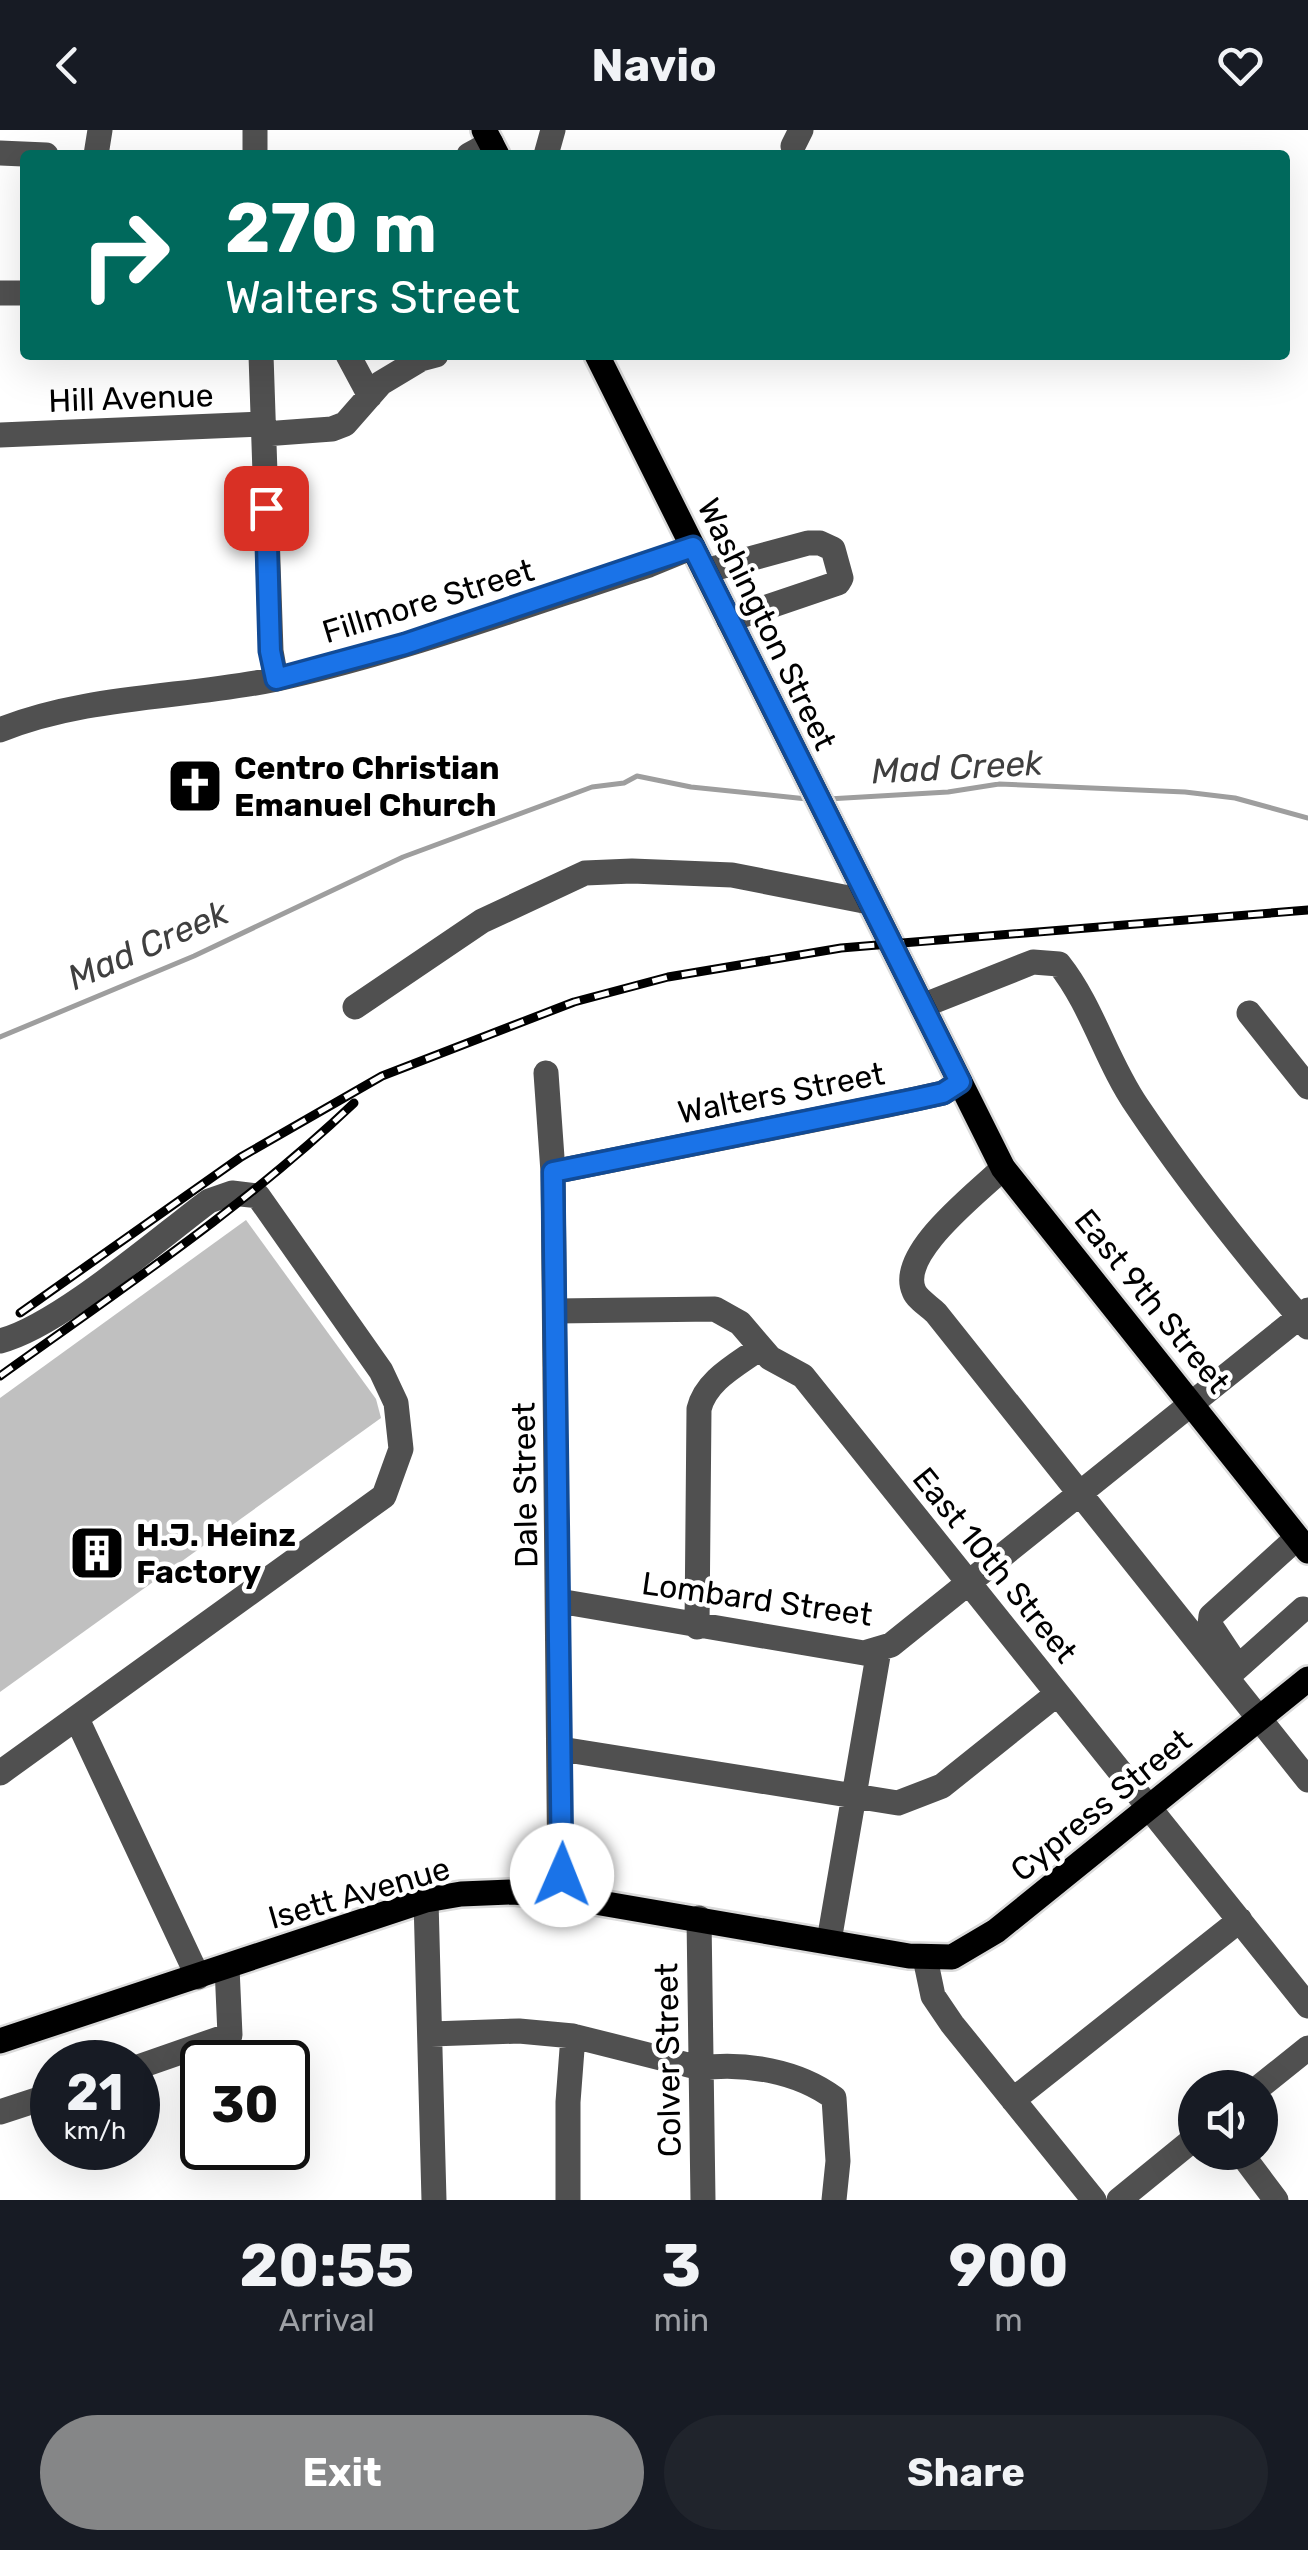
<!DOCTYPE html>
<style>
body{margin:0;font-family:Rubik,sans-serif;background:#20242c;color:#f1f3f6;height:100vh;display:flex;flex-direction:column;font-size:38px;white-space:nowrap}
*{box-sizing:border-box;margin:0}
p{font-size:32px;color:#9ea1a6}
.icon{flex:none;width:55px;height:55px;fill:none;stroke:currentColor;stroke-width:2;stroke-linecap:round;stroke-linejoin:round}
.map{position:relative;height:2070px;overflow:hidden}
.sheet{display:flex;flex-direction:column;background:#171b24;flex:1}
.sheet>*{flex:none}
.top-card{position:absolute;left:20px;top:20px;width:1270px;height:210px;border-radius:10px;box-shadow:0 10px 40px #0002;background:#00695c;color:#fff;overflow:hidden}
.buttons{position:absolute;left:1178px;top:1940px;display:grid;gap:20px}
.buttons a{display:grid;place-items:center;width:100px;height:100px;border-radius:50%;background:#171b24;box-shadow:0 10px 40px #0002;font-size:50px}
.speed{position:absolute;left:30px;top:1910px;display:flex;gap:20px;font-size:50px;font-weight:700;text-align:center}
.speed>*{display:grid;place-content:center;width:130px;height:130px;border-radius:50%;background:#171b24;box-shadow:0 10px 40px #0002;line-height:1}
.speed small{font-size:25px;font-weight:400}
.speed .limit{border:5px solid #111;border-radius:15px;background:#fff;color:#111}
.pin{position:absolute;display:grid;place-items:center;width:85px;height:85px;color:#fff;margin:-42px;border-radius:20px;box-shadow:0 5px 15px #0006}
.me{position:absolute;width:110px;margin:-55px;rotate:1deg;stroke-linejoin:round;filter:drop-shadow(0 0 8px #0008)}
.turn{display:flex;align-items:center;gap:35px;height:210px;padding:0 40px;font-size:45px}
.turn .icon{width:130px;height:130px;stroke-width:2.5}
.turn b{display:block;font-size:70px;line-height:85px}
.eta{display:flex;justify-content:space-evenly;align-items:center;height:170px;text-align:center}
.eta b{font-size:60px;font-weight:700;line-height:70px}
.primary-button{display:flex;gap:20px;margin-top:auto;padding:20px 40px}
.primary-button a{flex:1;height:115px;border-radius:60px;background:#858687;color:#fff;font-size:40px;font-weight:700;line-height:115px;text-align:center}
.primary-button a+a{background:#20242c;color:#f1f3f6}
header{display:flex;justify-content:space-between;align-items:center;height:130px;padding:0 40px;background:#171b24;font-size:45px;font-weight:700}
.map>svg:first-child{display:block}
.lines{fill:none;stroke-linecap:round;stroke-linejoin:round}
.stream{stroke:#9e9e9e;stroke-width:5}
.building{fill:#c0c0c0}
.major-casing{stroke:#dbdbdb;stroke-width:30}
.minor{stroke:#505050;stroke-width:25}
.major{stroke:#000;stroke-width:25}
.rail-casing{stroke:#000;stroke-width:9}
.rail{stroke:#fff;stroke-width:5;stroke-dasharray:15;stroke-linecap:butt}
.route-casing{stroke:#114b97;stroke-width:25}
.route{stroke:#1a73e8;stroke-width:18}
.labels{text-anchor:middle;stroke-width:9;stroke-linejoin:round;paint-order:stroke}
.street-label{font-size:32px;fill:#000;stroke:#fff}
.poi-label{font-size:32px;font-weight:bold;fill:#000;stroke:#fff;text-anchor:start}
.water-label{font-size:35px;font-style:italic;fill:#3f3f3f;stroke:#fff}
</style>
<header><svg class="icon" aria-label="back" viewBox="0 0 24 24"><path d="M15 5l-7 7 7 7"/></svg>Navio<svg class="icon" aria-label="heart" viewBox="0 0 24 24"><path d="M12 20l-8-8c-3-5 5-10 8-4 3-6 11-1 8 4z"/></svg></header>
<div class="map">
<svg width="1308" height="2070" viewBox="0 0 1308 2070">
<rect width="100%" height="100%" fill="#fff"/>
<g class="lines">
<path class="stream" d="M828 669 948 662 999 654 1185 662 1235 668 1308 688
M0 907 194 826 403 727 592 657 624 653 637 646 691 657 807 669"/>
</g>
<path class="building" d="M246 1090 376 1269 381 1288 0 1562V1268Z"/>
<g class="lines">
<g class="major-casing">
<path id="major" d="M484 0 497 25
M597 225 1003 1038 1308 1421
M0 1911 426 1770 461 1764 513 1762 560 1766 909 1826 952 1827 996 1801 1308 1549"/>
</g>
<path class="minor" d="M255 0V25
M793 16 801 0
M0 23 46 25
M96 25 100 0
M469 25 491 13
M546 25 553 0
M0 163H25
M261 225 271 521 276 549
M348 225 370 266
M264 304 332 299 345 294 381 253 421 229 436 225
M0 305 263 294
M705 441 808 413H820L833 419 841 448 838 453 729 490
M0 600C87 565 186 568 277 549 403 521 526 475 649 435L693 417
M922 876 1033 832 1059 834C1093 877 1106 931 1137 976 1188 1052 1248 1127 1308 1197
M355 877 482 791 585 743 632 741 732 745 869 772
M1249 883 1308 957
M546 943 553 1042 560 1766
M1003 1038C979 1062 897 1123 914 1161 917 1169 930 1177 936 1183L1308 1650
M553 1042 888 975 943 963 960 952
M555 1181 715 1179 740 1193 770 1228 803 1246 1308 1876
M0 1211C57 1197 158 1109 209 1071L232 1063 258 1066 381 1241 396 1273 401 1319 384 1366 0 1643
M559 1471 864 1523 891 1515 1308 1180
M697 1497 699 1279C706 1250 737 1235 760 1218
M1238 1537 1210 1495 1211 1486 1297 1408
M1227 1547 1303 1479
M77 1589 198 1847
M561 1619 898 1673 942 1656 1057 1564
M426 1770 434 2070
M699 1788 703 2070
M829 1811 879 1520
M925 1828 933 1866 952 1894 1094 2070
M431 1904 519 1901 573 1906 700 1938C744 1932 798 1941 834 1968L838 2031 834 2070
M138 1937 230 1905 227 1837
M1258 1958 1308 1918
M1013 1970 1240 1790
M0 1982 52 1965
M1240 2022 1276 2070
M568 2070V1972L573 1906
M1119 2070 1195 2008"/>
<use href="#major" class="major"/>
<g class="rail-casing">
<path id="rail" d="M20 1183 241 1027 382 946 574 872 668 847 841 818 1308 780
M0 1246C121 1159 246 1076 354 973"/>
</g>
<use href="#rail" class="rail"/>
</g>
<g class="lines">
<g class="route-casing">
<path id="route" d="M266 378 270 521 276 549 405 514 693 417 960 952 943 963 916 969 553 1042 562 1745"/>
</g>
<use href="#route" class="route"/>
</g>
<defs>
<g id="church-square" transform="scale(2.875)"><rect x="-9" y="-9" width="18" height="18" rx="4" fill="#000" stroke="#fff"/><path d="M-1.2-6h2.4v3.5h3.3v2.4h-3.3V6h-2.4V-.1h-3.3v-2.4h3.3Z" fill="#fff"/></g>
<g id="building-square" transform="scale(2.875)"><rect x="-9" y="-9" width="18" height="18" rx="4" fill="#000" stroke="#fff"/><path d="M-4-6H4V6H1V3H-1V6H-4ZM-2.5-4.3h1.7v1.8h-1.7ZM.8-4.3h1.7v1.8H.8ZM-2.5-1h1.7V.8h-1.7ZM.8-1h1.7V.8H.8Z" fill="#fff"/></g>
</defs>
<g fill-rule="evenodd">
<use href="#church-square" x="195" y="656"/>
<use href="#building-square" x="97" y="1423"/>
</g>
<g class="labels">
<g class="street-label">
<text transform="translate(131 268) rotate(-2)" y="11">Hill Avenue</text>
<text transform="translate(428 471) rotate(-17)" y="11">Fillmore Street</text>
<text transform="translate(767 494) rotate(64)" y="11">Washington Street</text>
<text transform="translate(781 963) rotate(-11)" y="11">Walters Street</text>
<text transform="translate(1152 1171) rotate(51)" y="11">East 9th Street</text>
<text transform="translate(525 1355) rotate(-91)" y="11">Dale Street</text>
<text transform="translate(995 1435) rotate(51)" y="11">East 10th Street</text>
<text transform="translate(757 1469) rotate(8)" y="11">Lombard Street</text>
<text transform="translate(1101 1675) rotate(-39)" y="11">Cypress Street</text>
<text transform="translate(359 1763) rotate(-16)" y="11">Isett Avenue</text>
<text transform="translate(668 1930) rotate(-91)" y="11">Colver Street</text>
</g>
<g class="poi-label">
<text x="234" y="649">Centro Christian<tspan x="234" dy="37">Emanuel Church</tspan></text>
<text x="136" y="1416">H.J. Heinz<tspan x="136" dy="37">Factory</tspan></text>
</g>
<g class="water-label">
<text transform="translate(957 637) rotate(-3)" y="12">Mad Creek</text>
<text transform="translate(148 815) rotate(-24)" y="12">Mad Creek</text>
</g>
</g>
</svg>
<div class="buttons">
<a><svg class="icon" aria-label="sound" viewBox="0 0 24 24"><path d="M4 9h4l5-4v14l-5-4H4zM17 9q2 3 0 6"/></svg></a>
</div>
<div class="speed"><div>21<small>km/h</small></div><div class="limit">30</div></div>
<div class="pin" style="left:266px;top:378px;background:#d93025"><svg class="icon" aria-label="arrive" viewBox="0 0 24 24"><path d="M6 21V4h12l-3 4 3 4H6"/></svg></div>
<svg class="me" style="left:562px;top:1745px" viewBox="-20 -20 40 40"><circle r="19" fill="#fff"/><path d="M0-13L10 11 0 6-10 11z" fill="#1a73e8"/></svg>
<div class="top-card">
<div class="turn"><svg class="icon" aria-label="right" viewBox="0 0 24 24"><path d="M7 20v-9h11M14 6l5 5-5 5"/></svg><div><b>270 m</b>Walters Street</div></div>
</div>
</div>
<section class="sheet">
<div class="eta">
<div><b>20:55</b><p>Arrival</p></div>
<div><b>3</b><p>min</p></div>
<div><b>900</b><p>m</p></div>
</div>
<div class="primary-button"><a>Exit</a><a>Share</a></div>
</section>
